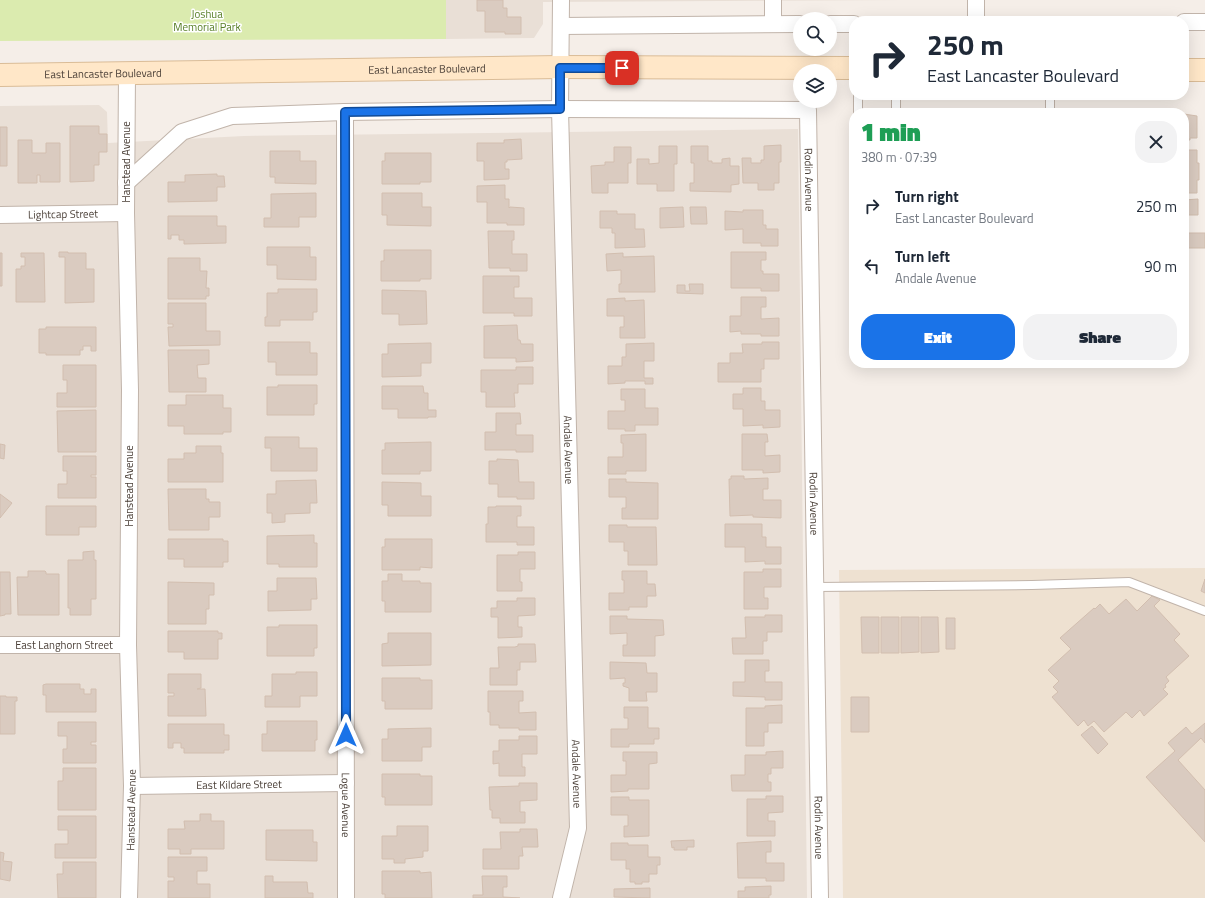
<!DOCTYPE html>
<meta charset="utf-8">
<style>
body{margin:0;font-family:"Titillium Web",sans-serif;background:#f2f2f3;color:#1f2937;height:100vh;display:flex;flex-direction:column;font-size:15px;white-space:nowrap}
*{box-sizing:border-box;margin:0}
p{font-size:13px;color:#747a83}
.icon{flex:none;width:22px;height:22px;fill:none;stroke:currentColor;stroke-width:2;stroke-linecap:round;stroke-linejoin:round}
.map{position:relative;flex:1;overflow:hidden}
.details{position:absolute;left:849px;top:108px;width:340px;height:260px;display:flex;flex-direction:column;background:#fff;border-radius:16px;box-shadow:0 4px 16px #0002}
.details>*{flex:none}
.top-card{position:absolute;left:849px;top:16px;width:340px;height:84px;border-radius:16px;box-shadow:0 4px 16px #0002;background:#fff;color:#1f2937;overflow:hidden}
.controls{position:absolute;left:793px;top:12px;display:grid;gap:8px}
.controls a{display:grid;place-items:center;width:44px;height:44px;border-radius:50%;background:#fff;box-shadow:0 4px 16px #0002;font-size:20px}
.pin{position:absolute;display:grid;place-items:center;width:34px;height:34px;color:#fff;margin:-17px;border-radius:8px;box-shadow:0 2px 6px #0006}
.me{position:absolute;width:44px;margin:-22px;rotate:0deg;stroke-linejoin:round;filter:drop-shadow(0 0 3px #0008)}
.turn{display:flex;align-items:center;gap:14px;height:84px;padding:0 12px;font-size:18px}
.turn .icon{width:52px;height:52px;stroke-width:2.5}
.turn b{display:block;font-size:28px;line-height:34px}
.round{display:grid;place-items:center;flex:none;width:42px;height:42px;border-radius:16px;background:#f2f2f3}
.head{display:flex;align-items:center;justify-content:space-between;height:68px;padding:0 12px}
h1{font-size:24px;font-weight:800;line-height:30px;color:#1e9e55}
.cta{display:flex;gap:8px;margin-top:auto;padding:8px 12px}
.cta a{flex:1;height:46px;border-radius:16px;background:#1a73e8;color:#fff;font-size:16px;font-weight:800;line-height:46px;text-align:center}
.cta a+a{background:#f2f2f3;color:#1f2937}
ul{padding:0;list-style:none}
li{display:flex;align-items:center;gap:12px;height:60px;padding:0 12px}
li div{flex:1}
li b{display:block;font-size:15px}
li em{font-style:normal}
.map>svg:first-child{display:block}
.residential{fill:#e9dfd6}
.education{fill:#eee1d1}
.green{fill:#dbebaf}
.building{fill:#dacbc0;stroke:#d2beaf}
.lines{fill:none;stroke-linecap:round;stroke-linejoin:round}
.service-casing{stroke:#c1b4aa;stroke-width:10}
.minor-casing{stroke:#c1b4aa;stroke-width:18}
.secondary-casing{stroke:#dabc97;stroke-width:24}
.service{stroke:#fff;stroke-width:8}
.minor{stroke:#fff;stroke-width:16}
.secondary{stroke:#ffe7c8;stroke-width:22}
.route-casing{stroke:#114b97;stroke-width:10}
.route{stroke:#1a73e8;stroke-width:7}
.labels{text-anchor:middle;stroke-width:3;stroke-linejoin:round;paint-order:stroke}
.park-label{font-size:11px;fill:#577e26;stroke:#fff}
.street-label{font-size:11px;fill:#493e36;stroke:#fff}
</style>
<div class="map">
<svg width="1205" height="898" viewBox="0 0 1205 898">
<rect width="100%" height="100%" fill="#f5eee8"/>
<path class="residential" d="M446 0H902L543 2V24L534 38 446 39Z
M99 105 107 112 108 143 244 136 798 129 807 898H0V106Z"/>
<path class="education" d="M1205 568V898H843L839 570Z"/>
<path class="green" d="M0 0H446V39L0 41Z"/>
<path class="building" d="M477 0H503V8H507V17H521V34H505V32H485V11H477Z
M1022 109 1041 113H1002Z
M913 112H999V113H913Z
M1184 114 1197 116V138H1190V140H1184Z
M70 126H99V134H107V152H99V165H94V181L70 182Z
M0 127H7V166H0Z
M521 139 522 159 507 160V162H505V169H509V179L484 180V161H477V143H504V140Z
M18 140H32V153H46V143H60V182H40V175H37V183H18Z
M781 145V162H779V183H774V190H758V183H743L742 158H751V163H761V160H764V146Z
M659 146H677V164H674V191H657V184H637V159H649V164L659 163Z
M691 146H708V161H712V163H722V159L730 158V166H739V184L731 185V192L690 191V183H694V163H691Z
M614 147H631V163H628V183H608V193H592L591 166 605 165V162H614Z
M1184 150H1197V163H1199V180H1197V193H1184Z
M270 151H300V161H316V184L275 183V177H270Z
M385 153H431V182H420V184H382V161H385Z
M217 174V176H224L225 187H217V201L168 202V182H185V175Z
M505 185V199H509V208L510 207 524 208V225H507V223H487V202H477V186Z
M316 193V217H299V227H264V218H271V194Z
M382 193H422V207H431V226L387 225V215H382Z
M1198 199V215H1184V200Z
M683 207 684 227 660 228V208Z
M690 207H706L707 224H691Z
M743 210H763V225H766V229H778V246H761V243H743V229L725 230V211L743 212Z
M600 211H617V214H635V229H644L645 247 615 248V233H612V228H600Z
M168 216H217V226H226V243L184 244V240H179V235H171V239H168Z
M488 231H514V240H512V254H527V271H510V268H489Z
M1184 233H1205V248H1184Z
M267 247H310V257H316V280L277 279V265H267Z
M384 250H431V279H420V281H381V261H384Z
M59 252H68V253H86V269H94V302L65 303V257H59Z
M731 252H766V260H761V271H763V274H779V291H761V288H731Z
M0 253H2V286H0Z
M21 253H44L45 302H16V269H21V266H25V257H21Z
M623 253V257L654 256 655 292H619V284H621V270L607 271 606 254Z
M168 258H200V271H207L206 288H209V296H206V299H168Z
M483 276H519V287H514V298H532V316H514V313H483Z
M689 284H703V294L677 293V285H685V291H690Z
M278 289H317V312H313V320H280V326H265V317H267V293H278Z
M382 290 426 291 427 324 399 325V314H382Z
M741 297H766V307H761V319L779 318V336H761V334H741V331L730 332V316H741Z
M625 298V301L644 300 645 338H620V327H624V316H607V299Z
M168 303H206V331H220V345L169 346 168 327H173V324H168Z
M517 325 518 340H520L521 344H533V361L516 362V358H484V326Z
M46 327H96V351H91V346H83V350H80V355H46V353H39V329H46Z
M268 342H310V353H317V375H276V362H268Z
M762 342H779V359H764V369H761V382H718V363H730V353H743L742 344H762Z
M431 343V363H421V376L382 377V354H388V344Z
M654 343V361H644V378H653V384H645V381H625V383L608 384V366H622V357H626V344Z
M168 350H209V364L197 365 198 378H206V392H169Z
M63 365H96V407H57V393H67V380H63Z
M516 367H533V384H518V393H514L515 407H486V392H481V370H516Z
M278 385H317V404H314V415H267V387H278Z
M382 386H423L424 393H428V410H436V417H428V418H398V409H382Z
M743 388H761V401H765V410H780V427L763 428V425L743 426V409H733V394H743Z
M621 389H645V408H658V425H635V431H625V429H608V411H625V400H621Z
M186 395H223V408H231V432H223V434H184V426H168V405H186Z
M96 410V452H58L57 411Z
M496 413H520L521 424H516V435H533V452H516V450H485V432H496Z
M646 434V471H626V474H608V457H623V443H621V435Z
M742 434H767L768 442H765V456L780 455V472L763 473V470H742Z
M265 437H299V448H317V471H271V448H265Z
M431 442V471H420V474H382V450H385V443Z
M0 444 5 445 4 459 0 458Z
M196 446H221V453H223V482H168V459H184V453H196Z
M63 456H96V475H91V477H96V498H58V484H67V471H63Z
M497 459 518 460 519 482H534V499H517V497H498V484H489V461H497Z
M731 476H744V479L768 478V489H763V500H781V518L753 517V515L730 516 729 479H731Z
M609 479H626V482L658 483V519H622V508H626V497H609Z
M316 480 317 503H310V513L285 514V522L272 523V513H267V494H276V481Z
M382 482 421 483V496H431V516H388V505H382Z
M168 489H206V499H209V502H220V517H209V530H169Z
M0 494 12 503 0 518Z
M46 506H96V527H79V535H46Z
M496 506H521V516H517V527H534V545H517V542H486V524H488V507H496Z
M725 524H762V537H766V547H781V564H765V561L745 562V547H725Z
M609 525H627V527H656L657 565H628V551H624V542H609Z
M314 535V543H317V567H279V564H267V536Z
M168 539H223V541H228V562H223V567H184V559H168Z
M385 539H432V568L420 567V570H382V547H385Z
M94 551V560H96V599H91V615H70V608H68V560H83V552Z
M518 552H535V569H520V582H522V591H497V555H518Z
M763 569H781V587H764V598H768V609H744V572H763Z
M28 571H45L46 572V574H59V615H18L17 577H28Z
M622 571H647V584H655L656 596H647V607H629V610H609V593H624V580H622Z
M0 572H10L11 614H5V615L0 616Z
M388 574H402V581H420V583H431V612H385V601H382V581H388Z
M277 578H316L317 599H311V610L268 611V591H277Z
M1205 579V593L1201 591Z
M168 582 214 583V595H209V609H206V624H168Z
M1152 596 1160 600 1154 606 1180 634 1174 640 1189 656 1166 677 1169 681 1165 685 1166 687 1163 689 1168 694 1144 716 1140 710 1132 718 1126 712 1104 732 1094 721 1088 726 1084 720 1078 726 1052 697 1058 692 1053 687 1059 681 1048 670 1071 649 1060 638 1094 608 1095 609 1100 604 1109 614 1126 599 1137 611Z
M517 598H535V615L518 616V627H522V637L498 638V617H491V608H497V601H517Z
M765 615H782V632H767V641H763V654H733L732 638H746L745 617H765Z
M610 616H627V619L663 620 664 635 655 636V656H623V645H627V633L610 634Z
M861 617H879V653H862Z
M881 617H899V653H881Z
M901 617H919V652L901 653Z
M921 617H938L939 652 921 653Z
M946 618H955V649H946Z
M279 625H317V648H314V656H267V627H279Z
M168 631H218V633H222V639H218V659H184V652H168Z
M388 633H431V665L382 666V644L388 643Z
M518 644H535L536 662H520V670H517V685H490V668H499L498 647H515L518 646Z
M745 660H769V671H765V682H782V700H765V697L733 696V682H745Z
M610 662 646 663 647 673H657V692H646L647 701H629V688L623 686V683H625V678L610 679Z
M296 672H317V696H300V707H265V696H272V674H296Z
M168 674H201V688L197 689H205L206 716H168V696H174V693H168Z
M382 678H420V680H432V709H385V701H382Z
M46 684H80V689H84V694H91V689H96V712H46V695H43V685Z
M488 691H523V701H519V713L536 712V730H519V728H499V725H490V712H488Z
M0 696H6V697H17V701H15V734H0Z
M851 697H869V732H851Z
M782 705V723H768V732H764V746H746V708H765V706Z
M624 707H648V728H659V739H654V744H629V747H611V729H628V718H624Z
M267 721H317V740H315V751H262V734H267Z
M58 722H96V742H91V745H96V763H63V749H67V736H58Z
M1205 723V743L1201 738 1178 760 1205 790V842L1146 777 1175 751 1168 743 1186 727 1192 734Z
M168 724H224V735H229V750H224V753H184V748H181V743H173V748H168Z
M1092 726 1108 744 1098 754 1081 735Z
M431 728V747H422V761H382V739H388V729Z
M519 736H537V754H522V767H525V776H499V763L493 764V751H499V740H519Z
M783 751V768H771V774H768V782H771V791H732L731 775H745V755H766V752Z
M623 752H657V763L649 764V789H628V791L611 792V775H626V761H623Z
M63 768H96V810H58V781H63Z
M382 774H420V776H432V805H385V797H382Z
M519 783H537V800L520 801V812H525V823H500V818H492V810H490L489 787 519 786Z
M766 796H783V812L768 813V821H775V836H747V799H766Z
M611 797H629V800H649V836L624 837V826H628V815H611Z
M200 814H211V821H224V849H191V854H180V849H168V829H185L184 821H200Z
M58 816H96V858H55V844H68V830H58Z
M397 826H428V851H423V857L405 859V863H394V859H382V836H397Z
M520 829H537L538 847H522L523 856H519V869H483V849H501L500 832H520Z
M266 830H313V842H317V861L266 860Z
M694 840V847H687V850H674V847L672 848 671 841Z
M771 841V852H766V863H784V881H766V878H738L737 843Z
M611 843H628V845H648V857H660V865H657V874H649V882H642V884H635V882H630V869H626V860H611Z
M0 852 4 853 3 861 12 862 10 881 0 879Z
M168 857H207V871H197V884H210V898H168V881H174V877H168Z
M63 862H96V898H58L57 874H63Z
M382 871H420V873L431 872 432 898H385V894H382Z
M265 876H273V882H307L308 893H313V898H265Z
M482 876H507V887H503V897L520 898H473V895H483Z
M771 886V895H769V898H738V891H745V887Z
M650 888V898L614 897V889Z"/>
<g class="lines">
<g class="service-casing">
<path id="service" d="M858 95V113
M896 95V113
M1050 113V95
M815 587 1032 585 1129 582 1205 611"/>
</g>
<g class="minor-casing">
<g id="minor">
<path id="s1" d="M561 0 560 109 578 828 561 898"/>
<path d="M773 0V24"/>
<path d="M976 21V0"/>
<path d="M1184 22H1205"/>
<path d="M830 24H854"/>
<path d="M561 26 800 24"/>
<path d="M127 74 126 213 130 390 128 645 132 786 129 898"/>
<path id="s2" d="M345 112 346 898"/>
<path id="s3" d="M126 183 182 132 232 116 345 112 560 109 808 110 820 898"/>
<path id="s4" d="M0 215 126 213"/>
<path id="s5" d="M0 645H128"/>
<path id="s6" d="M132 786 346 783"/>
</g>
</g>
<g class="secondary-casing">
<g id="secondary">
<path d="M1184 70H1205"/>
<path id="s7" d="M0 75 560 67 854 68"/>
</g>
</g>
<use href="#service" class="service"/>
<use href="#minor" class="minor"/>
<use href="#secondary" class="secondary"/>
</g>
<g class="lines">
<g class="route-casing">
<path id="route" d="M346 735 345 112 560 109V68H622"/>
</g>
<use href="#route" class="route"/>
</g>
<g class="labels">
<g class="park-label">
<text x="207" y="18">Joshua<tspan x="207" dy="13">Memorial Park</tspan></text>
</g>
<g class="street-label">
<text dy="4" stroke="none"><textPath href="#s7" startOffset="427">East Lancaster Boulevard</textPath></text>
<text dy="4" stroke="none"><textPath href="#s7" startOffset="103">East Lancaster Boulevard</textPath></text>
<text transform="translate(126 162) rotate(-90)" y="4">Hanstead Avenue</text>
<text dy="4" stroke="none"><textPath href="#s3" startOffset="774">Rodin Avenue</textPath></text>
<text dy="4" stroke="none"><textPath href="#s4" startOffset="63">Lightcap Street</textPath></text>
<text dy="4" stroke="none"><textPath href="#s1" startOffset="450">Andale Avenue</textPath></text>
<text transform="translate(129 486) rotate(-90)" y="4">Hanstead Avenue</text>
<text dy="4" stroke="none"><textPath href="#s3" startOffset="1098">Rodin Avenue</textPath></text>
<text dy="4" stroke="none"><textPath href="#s5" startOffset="64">East Langhorn Street</textPath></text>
<text dy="4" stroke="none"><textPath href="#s1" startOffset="774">Andale Avenue</textPath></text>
<text dy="4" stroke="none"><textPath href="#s6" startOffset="107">East Kildare Street</textPath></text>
<text dy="4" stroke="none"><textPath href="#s2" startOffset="693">Logue Avenue</textPath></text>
<text transform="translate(131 810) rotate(-89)" y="4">Hanstead Avenue</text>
<text dy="4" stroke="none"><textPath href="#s3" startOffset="1422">Rodin Avenue</textPath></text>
</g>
</g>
</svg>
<div class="controls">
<a><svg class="icon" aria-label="search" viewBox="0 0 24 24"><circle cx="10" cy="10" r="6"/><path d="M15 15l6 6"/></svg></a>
<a><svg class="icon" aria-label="layers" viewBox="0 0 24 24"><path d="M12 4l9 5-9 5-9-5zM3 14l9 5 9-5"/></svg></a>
</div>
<div class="pin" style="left:622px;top:68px;background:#d93025"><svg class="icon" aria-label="arrive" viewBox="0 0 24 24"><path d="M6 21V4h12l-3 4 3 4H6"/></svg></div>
<svg class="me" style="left:346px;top:735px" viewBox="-20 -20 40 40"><path d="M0-17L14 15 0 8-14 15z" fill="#1a73e8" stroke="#fff" stroke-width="4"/></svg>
<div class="top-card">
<div class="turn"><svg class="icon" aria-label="right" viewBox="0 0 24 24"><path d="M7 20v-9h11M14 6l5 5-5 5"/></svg><div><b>250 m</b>East Lancaster Boulevard</div></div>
</div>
<section class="details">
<div class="head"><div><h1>1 min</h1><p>380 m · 07:39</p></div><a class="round"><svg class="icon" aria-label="close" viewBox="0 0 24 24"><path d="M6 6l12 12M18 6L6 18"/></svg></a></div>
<ul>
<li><svg class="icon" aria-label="right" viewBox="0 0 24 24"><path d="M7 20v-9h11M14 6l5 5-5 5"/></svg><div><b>Turn right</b><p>East Lancaster Boulevard</p></div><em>250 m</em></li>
<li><svg class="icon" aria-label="left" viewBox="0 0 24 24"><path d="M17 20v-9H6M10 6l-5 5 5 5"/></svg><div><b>Turn left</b><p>Andale Avenue</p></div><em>90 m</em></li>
</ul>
<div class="cta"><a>Exit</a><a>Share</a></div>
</section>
</div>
